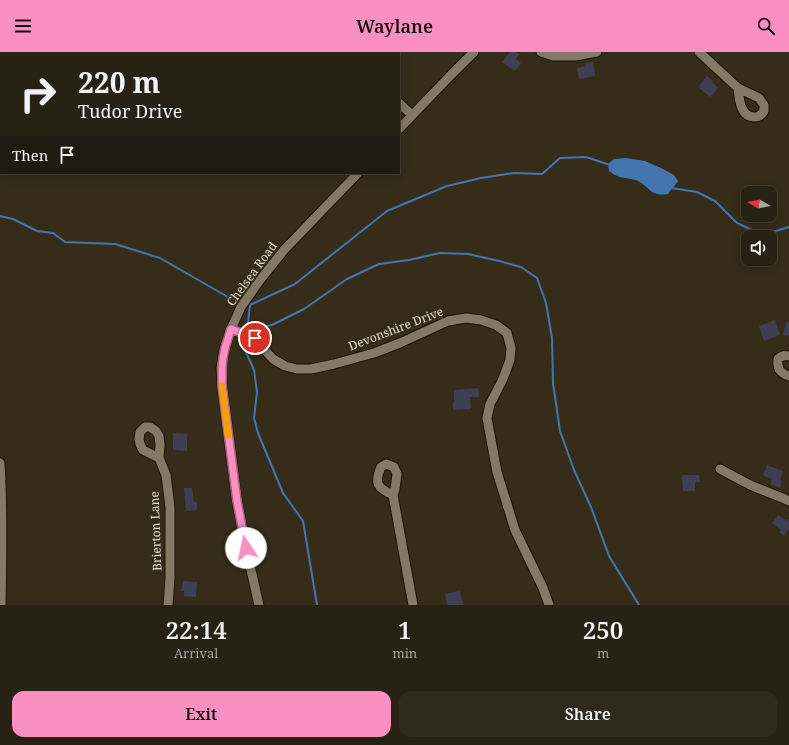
<!DOCTYPE html>
<style>
body{margin:0;font-family:"Noto Serif",serif;background:#302a1d;color:#f1f3f6;height:100vh;display:flex;flex-direction:column;font-size:15px;white-space:nowrap}
*{box-sizing:border-box;margin:0}
p{font-size:13px;color:#a5a4a0}
.icon{flex:none;width:22px;height:22px;fill:none;stroke:currentColor;stroke-width:2;stroke-linecap:round;stroke-linejoin:round}
.map{position:relative;height:553px;overflow:hidden}
.panel{display:flex;flex-direction:column;background:#282214;flex:1}
.panel>*{flex:none}
.banner{position:absolute;left:0px;top:0px;width:400px;height:122px;box-shadow:0 2px 10px #0003,0 0 0 1px #443f34;background:#282214;color:#f1f3f6;overflow:hidden}
.needle{width:26px;rotate:279deg}
.fabs{position:absolute;left:741px;top:134px;display:grid;gap:8px}
.fabs a{display:grid;place-items:center;width:36px;height:36px;border-radius:8px;background:#282214;box-shadow:0 2px 10px #0003,0 0 0 1px #443f34;font-size:20px}
.pin{position:absolute;display:grid;place-items:center;width:34px;height:34px;color:#fff;margin:-17px;border:2px solid #fff;border-radius:50%;box-shadow:0 1px 4px #0007}
.me{position:absolute;width:44px;margin:-22px;rotate:349deg;stroke-linejoin:round;filter:drop-shadow(0 0 3px #0008)}
.turn{display:flex;align-items:center;gap:14px;height:84px;padding:0 12px;font-size:18px}
.turn .icon{width:52px;height:52px;stroke-width:2.5}
.turn b{display:block;font-size:28px;line-height:34px}
.then{display:flex;align-items:center;height:38px;padding:0 12px;background:#0003;gap:8px;font-size:15px}
.eta{display:flex;justify-content:space-evenly;align-items:center;height:68px;text-align:center}
.eta b{font-size:24px;font-weight:600;line-height:28px}
.cta{display:flex;gap:8px;margin-top:auto;padding:8px 12px}
.cta a{flex:1;height:46px;border-radius:12px;background:#fc8fc1;color:#111;font-size:16px;font-weight:600;line-height:46px;text-align:center}
.cta a+a{background:#302a1d;color:#f1f3f6}
header{display:flex;justify-content:space-between;align-items:center;height:52px;padding:0 12px;background:#fc8fc1;color:#111;font-size:18px;font-weight:600}
.map>svg:first-child{display:block}
.water{fill:#4575af}
.lines{fill:none;stroke-linecap:round;stroke-linejoin:round}
.stream{stroke:#4575af;stroke-width:2}
.building{fill:#403e52}
.minor-casing{stroke:#1c1504;stroke-width:11}
.minor{stroke:#837964;stroke-width:9}
.route-casing{stroke:#a45d7d;stroke-width:10}
.route{stroke:#fc8fc1;stroke-width:7}
.slow{stroke:#f59e0b;stroke-width:7}
.labels{text-anchor:middle;stroke-width:4;stroke-linejoin:round;paint-order:stroke}
.street-label{font-size:12px;fill:#e0dbcf;stroke:#352d1a}
</style>
<header><svg class="icon" aria-label="menu" viewBox="0 0 24 24"><path d="M4 6h16M4 12h16M4 18h16"/></svg>Waylane<svg class="icon" aria-label="search" viewBox="0 0 24 24"><circle cx="10" cy="10" r="6"/><path d="M15 15l6 6"/></svg></header>
<div class="map">
<svg width="789" height="553" viewBox="0 0 789 553">
<rect width="100%" height="100%" fill="#352d1a"/>
<path class="water" d="M626 106 645 109 661 116 674 123 678 129C675 134 671 137 668 142 650 145 651 136 638 129 631 126 627 127 620 125 616 124 612 121 609 119L608 112 614 107Z"/>
<g class="lines">
<path class="stream" d="M610 113 586 105 560 106 542 122 514 121 481 126 447 134 387 159 295 232 250 253 248 271 258 276 272 273 304 257 347 227 379 212 409 208 440 201 468 202 499 209 521 215 537 226 546 251 552 286 553 331 560 379 574 418 591 455 609 504 639 553
M671 136 697 140 715 149 737 171 752 178 769 181 789 175
M0 164 13 167 37 179 53 181 65 190 115 192 160 206 228 245 234 247
M246 277 248 271
M243 288 242 291 254 318 257 340 254 366 258 381 283 441 303 469 317 553"/>
</g>
<path class="building" d="M510 0H516L519 2 516 7 521 11 515 19 502 10Z
M593 10 595 24 579 27 577 16 585 14 584 12Z
M707 24 713 29 712 30 718 36 710 45 698 35Z
M775 268 780 283 764 289 759 274Z
M787 269 789 270V284L783 283Z
M478 336 479 345H470L471 357 453 358V350H454V338Z
M173 381 187 382V399L173 398Z
M767 413 783 419 780 428 782 429 780 436 770 432 772 427 763 423Z
M682 423H699L700 430H695V439H683Z
M184 436H192L194 450H197V458L186 459Z
M778 463 787 469 789 467V476L784 484 779 480 781 478 772 471Z
M183 529 197 530 196 545 184 544V539H181Z
M460 539 463 553H447L445 542Z"/>
<g class="lines">
<g class="minor-casing">
<path id="minor" d="M219 0 220 1
M541 0 553 4H575L597 0
M699 0 738 36 759 46 764 53C764 54 764 58 764 59 759 68 747 66 743 58 739 52 739 43 738 36
M81 1 84 0
M399 51 412 63
M0 61H1
M399 77 449 25 474 0
M231 277 255 287 273 307 285 314 297 317H311L334 312 374 301 400 291 448 269 466 266 481 268 496 273 507 281 511 296 510 308 502 329 490 352 487 366 497 420 515 478 543 536 549 553
M789 304C785 303 781 304 778 307 777 317 780 321 789 324
M159 406 143 398 140 392 139 387 140 380 145 375H150L156 379 159 384 160 393 159 406 166 423 170 455V526L168 553
M0 411C3 459 2 506 1 553
M720 417 750 433 785 447 789 449
M393 443C377 436 374 431 381 415L386 412 394 415 397 422 395 437 393 443 413 553
M259 553 246 496 237 449 222 333 221 316 225 296 231 277 241 255 260 228 284 198 358 121"/>
</g>
<use href="#minor" class="minor"/>
</g>
<g class="lines">
<g class="route-casing">
<path id="route" d="M246 496 237 449 222 333V316L223 306 225 296 231 277 255 286"/>
</g>
<use href="#route" class="route"/>
<path class="slow" d="M222 334 228 383"/>
</g>
<g class="labels">
<g class="street-label">
<text transform="translate(252 222) rotate(-54)" y="4">Chelsea Road</text>
<text transform="translate(396 277) rotate(-21)" y="4">Devonshire Drive</text>
<text transform="translate(156 479) rotate(-92)" y="4">Brierton Lane</text>
</g>
</g>
</svg>
<div class="fabs">
<a><svg class="needle" viewBox="-14 -14 28 28"><path d="M0-13l5 13h-10z" fill="#e53935"/><path d="M0 13l5-13h-10z" fill="#a5a4a0"/></svg></a>
<a><svg class="icon" aria-label="sound" viewBox="0 0 24 24"><path d="M4 9h4l5-4v14l-5-4H4zM17 9q2 3 0 6"/></svg></a>
</div>
<div class="pin" style="left:255px;top:286px;background:#d93025"><svg class="icon" aria-label="arrive" viewBox="0 0 24 24"><path d="M6 21V4h12l-3 4 3 4H6"/></svg></div>
<svg class="me" style="left:246px;top:496px" viewBox="-20 -20 40 40"><circle r="19" fill="#fff"/><path d="M0-13L10 11 0 6-10 11z" fill="#fc8fc1"/></svg>
<div class="banner">
<div class="turn"><svg class="icon" aria-label="right" viewBox="0 0 24 24"><path d="M7 20v-9h11M14 6l5 5-5 5"/></svg><div><b>220 m</b>Tudor Drive</div></div>
<div class="then">Then<svg class="icon" aria-label="arrive" viewBox="0 0 24 24"><path d="M6 21V4h12l-3 4 3 4H6"/></svg></div>
</div>
</div>
<section class="panel">
<div class="eta">
<div><b>22:14</b><p>Arrival</p></div>
<div><b>1</b><p>min</p></div>
<div><b>250</b><p>m</p></div>
</div>
<div class="cta"><a>Exit</a><a>Share</a></div>
</section>
